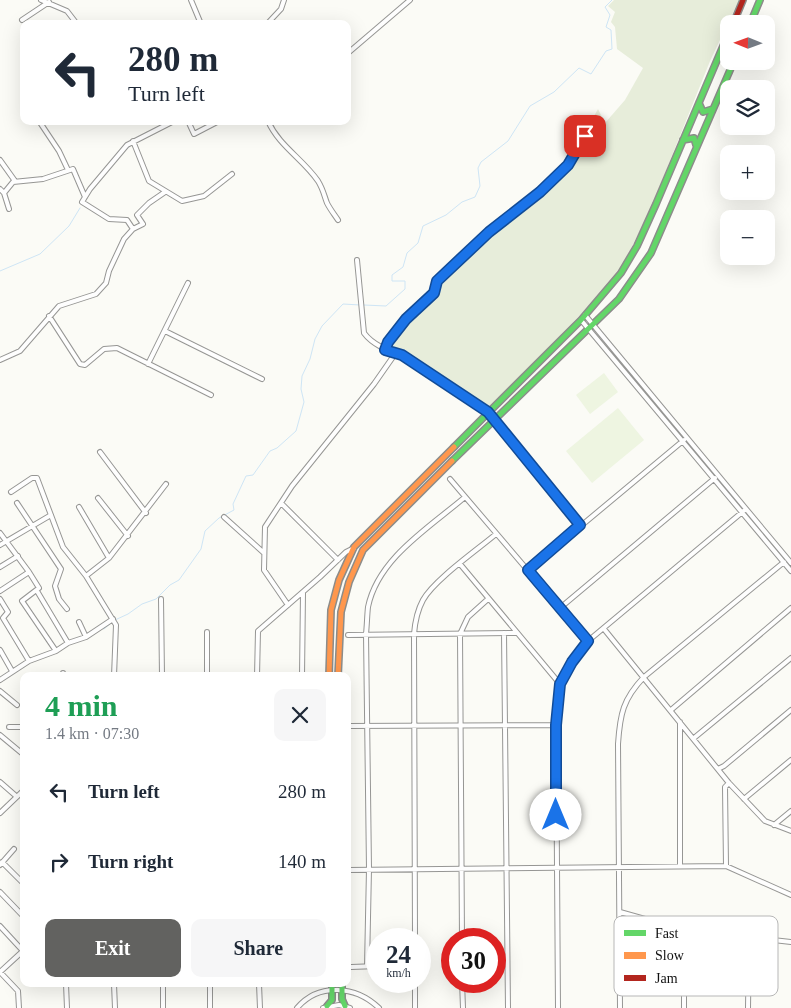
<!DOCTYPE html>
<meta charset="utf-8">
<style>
body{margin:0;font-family:Georgia,serif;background:#f6f6f7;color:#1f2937;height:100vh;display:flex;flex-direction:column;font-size:19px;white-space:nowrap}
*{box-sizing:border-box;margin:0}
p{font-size:16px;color:#747a83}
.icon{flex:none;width:28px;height:28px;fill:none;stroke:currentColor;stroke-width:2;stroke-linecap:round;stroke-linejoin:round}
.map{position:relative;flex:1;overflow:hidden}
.details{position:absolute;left:20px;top:672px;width:331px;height:315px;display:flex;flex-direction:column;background:#fff;border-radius:10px;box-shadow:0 5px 20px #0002}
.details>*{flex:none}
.top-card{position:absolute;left:20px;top:20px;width:331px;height:105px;border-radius:10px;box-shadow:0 5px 20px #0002;background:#fff;color:#1f2937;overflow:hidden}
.needle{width:32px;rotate:271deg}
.fabs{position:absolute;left:720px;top:15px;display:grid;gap:10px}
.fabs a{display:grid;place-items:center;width:55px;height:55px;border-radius:10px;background:#fff;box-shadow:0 5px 20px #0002;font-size:25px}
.speed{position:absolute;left:366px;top:928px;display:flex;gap:10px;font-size:25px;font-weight:700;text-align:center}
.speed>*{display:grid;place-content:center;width:65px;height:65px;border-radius:50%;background:#fff;box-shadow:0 5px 20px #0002;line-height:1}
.speed small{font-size:12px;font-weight:400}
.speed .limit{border:8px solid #d22;background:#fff;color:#111}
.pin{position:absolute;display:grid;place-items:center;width:42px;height:42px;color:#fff;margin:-21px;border-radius:10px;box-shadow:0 2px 8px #0006}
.me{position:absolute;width:55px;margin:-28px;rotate:0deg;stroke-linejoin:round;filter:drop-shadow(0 0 4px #0008)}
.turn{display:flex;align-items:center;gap:18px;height:105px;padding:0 25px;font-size:22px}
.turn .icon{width:65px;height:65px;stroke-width:2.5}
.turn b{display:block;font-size:35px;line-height:42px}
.round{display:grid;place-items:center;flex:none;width:52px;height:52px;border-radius:10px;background:#f6f6f7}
.head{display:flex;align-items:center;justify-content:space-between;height:85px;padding:0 25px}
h1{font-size:30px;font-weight:600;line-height:38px;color:#1e9e55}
.action{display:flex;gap:10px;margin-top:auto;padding:10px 25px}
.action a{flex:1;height:58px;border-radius:10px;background:#626260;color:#fff;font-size:20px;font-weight:600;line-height:58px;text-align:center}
.action a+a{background:#f6f6f7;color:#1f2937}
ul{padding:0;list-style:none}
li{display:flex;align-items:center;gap:15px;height:70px;padding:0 25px}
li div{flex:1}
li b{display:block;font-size:19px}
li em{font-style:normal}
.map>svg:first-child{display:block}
.cemetery{fill:#e7edda}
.pitch{fill:#eef5e1}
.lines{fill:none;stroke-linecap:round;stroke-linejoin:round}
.stream{stroke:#cee5f5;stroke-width:1}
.street-casing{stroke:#969694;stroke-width:6}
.fast-casing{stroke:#8c8c8a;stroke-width:8}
.slow-casing{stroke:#8c8c8a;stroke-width:8}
.jam-casing{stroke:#8c8c8a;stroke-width:8}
.street{stroke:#fefefe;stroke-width:4}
.fast{stroke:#63d668;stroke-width:5}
.slow{stroke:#ff974d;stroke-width:5}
.jam{stroke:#b3261e;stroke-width:5}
.route-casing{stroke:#114b97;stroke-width:12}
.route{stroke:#1a73e8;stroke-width:9}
.key{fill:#fff;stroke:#b7b7b7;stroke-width:1}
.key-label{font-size:14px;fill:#101010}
</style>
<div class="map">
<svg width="791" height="1008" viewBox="0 0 791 1008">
<rect width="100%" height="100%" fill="#fbfbf6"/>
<path class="cemetery" d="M614 0H739L710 61 649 213 620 270 580 315 488 412 402 355 385 350C394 321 429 309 437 281L567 165 598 109 605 123 625 100 643 68 617 49 615 27 611 22 615 12 608 6Z"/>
<path class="pitch" d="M604 373 618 392 590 414 576 395Z
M618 408 644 440 592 483 566 451Z"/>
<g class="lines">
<path class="stream" d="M122 154 130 146
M93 188 118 159
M0 271 40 254 69 226 80 208
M364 305 386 306 405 289V281H392V275L403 267 407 253 418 243 423 226 446 215 462 202 475 197 480 186 478 168 481 162 508 141 530 106 554 92 579 68 591 74 606 51 612 49 611 30 606 27 610 15 605 7 612 0
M115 620 128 614 142 604 156 599 170 585 179 580 201 549 205 531 219 518 234 510 233 504 246 476 253 475 270 451 277 448 296 431 304 402 301 389 302 376 310 359 315 339 322 326 343 304 360 305
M104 629 111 623"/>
<g class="street-casing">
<path id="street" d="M41 0 67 11 77 24
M191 0 201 24
M22 20 49 2
M267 24 281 9 284 0
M348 53 410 0
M39 121 59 151 68 170
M188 121 194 134 219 121
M268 121C279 146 303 159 318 181 323 189 324 195 327 203 330 209 334 214 338 220
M133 141 149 181 182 201 204 196 232 174
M0 160 15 181
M0 189 4 193 9 209
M4 193 13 182 43 179 73 169 85 197
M133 229 127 220 109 219 82 202 90 189 127 145 174 121
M357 260 364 333C372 344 389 352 402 355L488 412 580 525
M585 315 791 563
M49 316 80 364 85 365 104 349 117 348 211 395
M581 320 791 571
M165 331 262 379
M385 350 388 342 406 319 433 293 437 281 489 232 540 192 567 165 585 136
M0 360 20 351 59 306 96 294 106 283 109 271 124 239 133 229 143 224 137 215 149 203 165 192
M148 364 188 283
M100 452 146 513
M450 479 588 641
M11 492 32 478H37L63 547 86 576 116 625 114 676
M98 498 128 536
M17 503 61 569 55 586 59 599 67 609
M281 503 338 560
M79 507 109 558
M224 517 264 553
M0 533 29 572 0 591
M0 545 51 515
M460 564 560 684
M0 567 18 556
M528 570 684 440
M29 572 39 588 22 601 56 651
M86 576 109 558 166 484
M37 591 68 643
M0 599 8 612 3 618 29 661
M161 599 162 676
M288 605 264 570 265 527 292 486 374 384 395 354
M560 608 715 478
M79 622 86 637
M604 629 729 783 765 821 791 831
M207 632V676
M504 633 508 1008
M348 635 517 633
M0 650 12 671
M63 673V676
M257 676 258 631 320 577 346 552 354 548
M302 676 303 593
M0 680 29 661 56 651 68 643 86 637 113 619
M0 691 17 705
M671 710 791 608
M348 726 556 725
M9 727H24
M0 735 24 755
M694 738 791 658
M718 769 724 766 791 710
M0 782 16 796
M744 799 791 760
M0 813 24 790
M774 825 791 811
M2 862 24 884
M0 865 14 849
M680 866V722
M726 866 725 787 729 783
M348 870 726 866 791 895
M0 892 24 917
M620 912 684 930 791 942
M0 926 23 951
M415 939 414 634C415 622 417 611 423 600 434 580 477 550 496 534
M462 939 460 634 468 617 488 599
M367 966 369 869 366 634C367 625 367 616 368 607 378 558 430 527 465 497
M351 967 378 966
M0 972 18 991 19 1008
M0 972 24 950
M462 981 463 1008
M66 984 67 1008
M114 984 115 1008
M163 984V1008
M210 984V1008
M259 984 260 1008
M297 1008C319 982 356 986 379 1008
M323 1008 339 1005 350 1008
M415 1008V981
M558 1008 556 725 560 684 572 662 588 641 746 509
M620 1008 618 744C620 714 623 699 644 677L784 562
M684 1008V930
M748 1008 749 939"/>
</g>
<g class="fast-casing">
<path id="fast" d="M750 24 760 0
M699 103 703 112 713 109
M683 140 694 138 696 145
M454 447 581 320 621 273 637 246 656 204 729 32
M452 461 619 299 651 253 734 61
M342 984V999L345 1006
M327 1006 332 1000V984"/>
</g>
<g class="slow-casing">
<path id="slow" d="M329 676 331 610 339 580 354 547 454 447
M338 676 341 612 349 582 363 550 452 461"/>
</g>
<g class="jam-casing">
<path id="jam" d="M733 24 743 0"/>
</g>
<use href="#street" class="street"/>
<use href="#fast" class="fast"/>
<use href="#slow" class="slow"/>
<use href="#jam" class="jam"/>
</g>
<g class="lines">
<g class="route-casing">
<path id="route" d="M556 815V725L560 684 572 662 588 641 528 570 580 525 488 412 402 355 385 350 388 342 406 319 434 293 437 281 489 232 540 192 568 165 585 136"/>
</g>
<use href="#route" class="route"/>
</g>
<rect x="614" y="916" width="164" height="80" rx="8" class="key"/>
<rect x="624" y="930" width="22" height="6" fill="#63d668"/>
<rect x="624" y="952" width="22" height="7" fill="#ff974d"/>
<rect x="624" y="975" width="22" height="6" fill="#b3261e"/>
<g class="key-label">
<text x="655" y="938">Fast</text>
<text x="655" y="960">Slow</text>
<text x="655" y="983">Jam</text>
</g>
</svg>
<div class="fabs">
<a><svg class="needle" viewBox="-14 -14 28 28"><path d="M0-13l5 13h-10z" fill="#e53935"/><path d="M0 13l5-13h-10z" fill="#747a83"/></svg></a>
<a><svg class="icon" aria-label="layers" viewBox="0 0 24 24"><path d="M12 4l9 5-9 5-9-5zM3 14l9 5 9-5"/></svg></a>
<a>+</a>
<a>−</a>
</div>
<div class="speed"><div>24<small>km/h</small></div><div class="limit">30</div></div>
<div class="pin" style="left:585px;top:136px;background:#d93025"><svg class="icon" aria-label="arrive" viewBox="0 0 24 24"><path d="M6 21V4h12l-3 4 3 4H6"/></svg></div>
<svg class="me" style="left:556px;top:815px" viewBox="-20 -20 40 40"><circle r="19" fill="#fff"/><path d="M0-13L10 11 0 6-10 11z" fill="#1a73e8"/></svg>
<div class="top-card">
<div class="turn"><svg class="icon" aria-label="left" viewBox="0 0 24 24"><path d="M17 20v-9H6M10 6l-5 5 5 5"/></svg><div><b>280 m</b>Turn left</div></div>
</div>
<section class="details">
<div class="head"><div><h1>4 min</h1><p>1.4 km · 07:30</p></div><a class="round"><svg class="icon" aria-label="close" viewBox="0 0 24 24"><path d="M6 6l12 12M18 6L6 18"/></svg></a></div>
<ul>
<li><svg class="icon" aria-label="left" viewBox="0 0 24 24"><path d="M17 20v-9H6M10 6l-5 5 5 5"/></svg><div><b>Turn left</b></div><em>280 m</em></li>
<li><svg class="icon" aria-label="right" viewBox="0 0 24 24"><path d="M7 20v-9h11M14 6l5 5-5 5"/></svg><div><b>Turn right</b></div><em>140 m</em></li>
</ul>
<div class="action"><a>Exit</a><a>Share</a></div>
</section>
</div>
